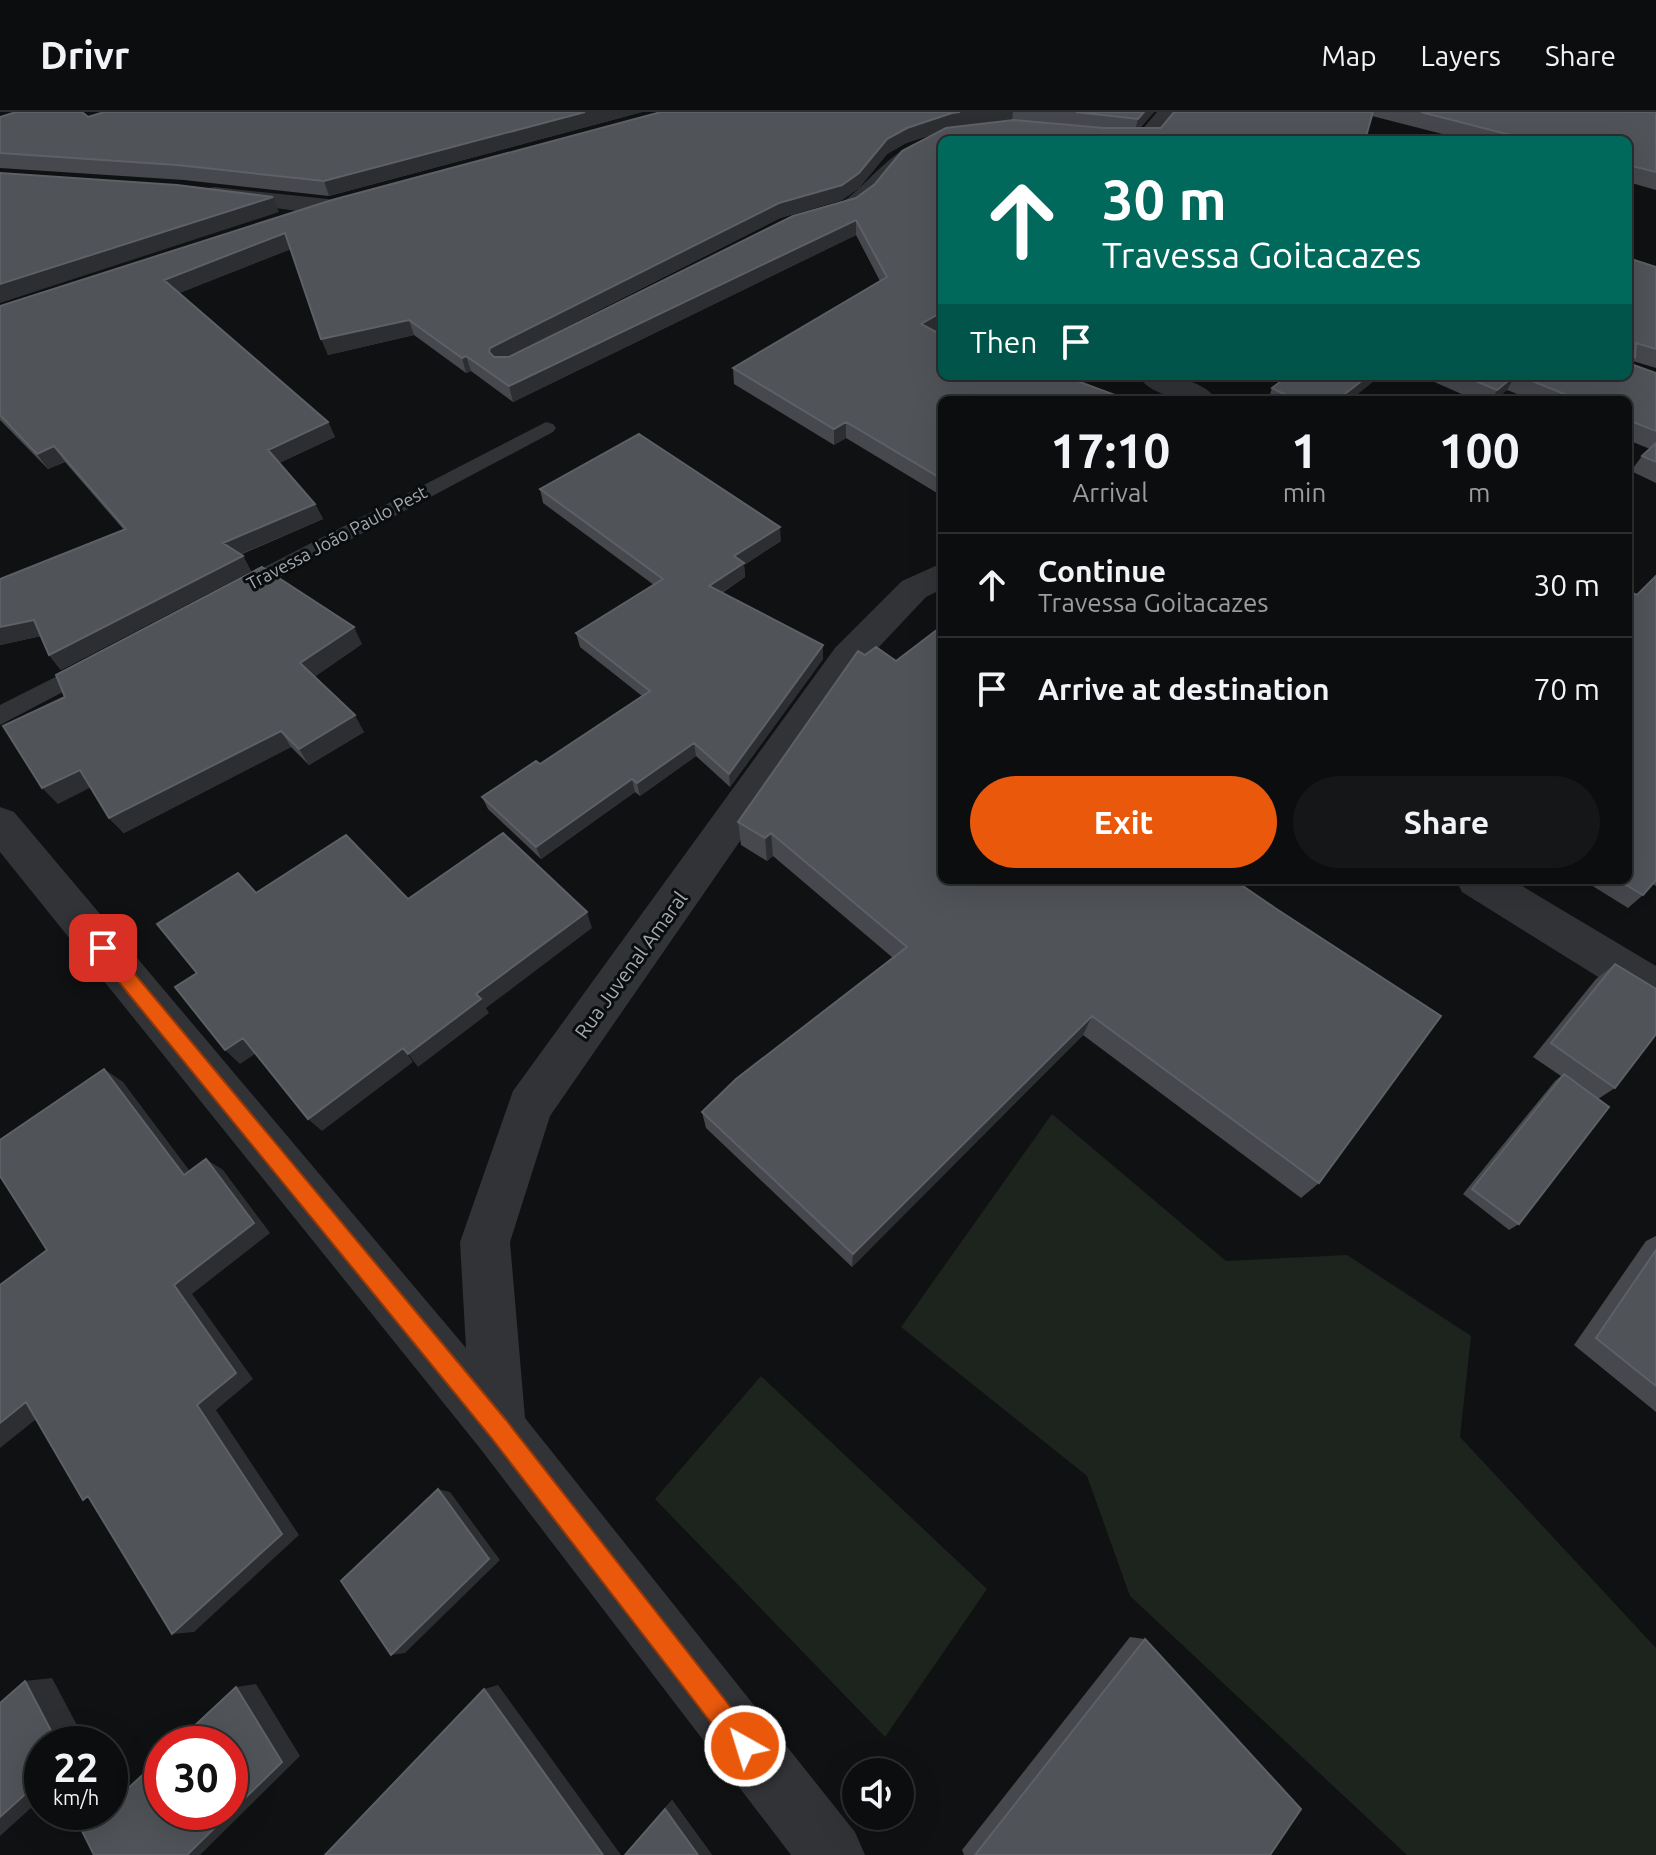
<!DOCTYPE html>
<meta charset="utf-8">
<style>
body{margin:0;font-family:Ubuntu,sans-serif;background:#151617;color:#f1f3f6;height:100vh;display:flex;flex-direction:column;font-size:30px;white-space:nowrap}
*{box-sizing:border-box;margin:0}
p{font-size:26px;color:#9a9c9e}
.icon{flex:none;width:44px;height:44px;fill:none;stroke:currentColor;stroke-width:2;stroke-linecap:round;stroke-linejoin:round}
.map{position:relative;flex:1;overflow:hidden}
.sheet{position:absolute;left:938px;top:284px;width:694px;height:488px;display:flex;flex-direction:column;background:#0c0d0e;border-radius:12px;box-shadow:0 8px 32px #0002,0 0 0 2px #2c2d2e}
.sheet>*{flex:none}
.guide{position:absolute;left:938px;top:24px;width:694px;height:244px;border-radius:12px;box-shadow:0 8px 32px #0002,0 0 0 2px #2c2d2e;background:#00695c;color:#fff;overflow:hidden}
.buttons{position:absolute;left:842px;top:1646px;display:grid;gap:16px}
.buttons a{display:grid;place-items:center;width:72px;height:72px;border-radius:50%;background:#0c0d0e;box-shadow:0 8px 32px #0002,0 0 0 2px #2c2d2e;font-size:40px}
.speed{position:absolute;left:24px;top:1614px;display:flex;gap:16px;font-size:40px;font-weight:700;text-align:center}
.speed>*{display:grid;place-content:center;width:104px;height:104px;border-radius:50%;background:#0c0d0e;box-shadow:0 8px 32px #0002,0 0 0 2px #2c2d2e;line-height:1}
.speed small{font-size:20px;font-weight:400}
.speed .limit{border:12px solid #d22;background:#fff;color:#111}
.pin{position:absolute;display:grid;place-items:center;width:68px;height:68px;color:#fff;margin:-34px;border-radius:16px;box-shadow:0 4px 12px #0006}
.me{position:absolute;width:88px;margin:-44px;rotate:321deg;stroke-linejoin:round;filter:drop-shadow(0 0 6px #0008)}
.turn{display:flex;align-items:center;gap:28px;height:168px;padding:0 32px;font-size:36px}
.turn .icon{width:104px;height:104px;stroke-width:2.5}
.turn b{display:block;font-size:56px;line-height:68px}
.then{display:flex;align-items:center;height:76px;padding:0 32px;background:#0003;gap:16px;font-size:30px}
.eta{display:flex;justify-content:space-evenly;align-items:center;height:136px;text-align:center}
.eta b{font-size:48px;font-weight:600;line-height:56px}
.cta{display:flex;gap:16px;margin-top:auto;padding:16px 32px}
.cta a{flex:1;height:92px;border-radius:48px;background:#ea580c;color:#fff;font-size:32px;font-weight:600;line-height:92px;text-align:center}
.cta a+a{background:#151617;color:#f1f3f6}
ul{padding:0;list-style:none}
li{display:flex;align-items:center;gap:24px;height:104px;padding:0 32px;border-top:2px solid #2c2d2e}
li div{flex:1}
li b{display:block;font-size:30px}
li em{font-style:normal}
header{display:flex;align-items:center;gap:48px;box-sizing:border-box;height:112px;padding:0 40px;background:#0c0d0e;border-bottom:2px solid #2c2d2e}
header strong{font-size:38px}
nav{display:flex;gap:44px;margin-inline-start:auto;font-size:28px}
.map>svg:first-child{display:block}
.green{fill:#1d241d}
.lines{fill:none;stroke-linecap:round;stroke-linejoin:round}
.lane{fill:#313337;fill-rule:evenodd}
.street{fill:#313337;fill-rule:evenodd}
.wall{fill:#46484d;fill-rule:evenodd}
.shaded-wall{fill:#2c2e31}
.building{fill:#505358;stroke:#5d6066;stroke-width:2}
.route{fill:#ea580c;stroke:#983908;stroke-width:2}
.labels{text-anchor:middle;stroke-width:6;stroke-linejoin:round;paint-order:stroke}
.far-street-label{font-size:18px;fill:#a2aab2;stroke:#0b0c0d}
.street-label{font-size:20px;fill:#a2aab2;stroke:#0b0c0d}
</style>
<header>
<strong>Drivr</strong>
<nav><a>Map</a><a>Layers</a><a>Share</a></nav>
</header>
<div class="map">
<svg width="1656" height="1743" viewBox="0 0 1656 1743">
<rect width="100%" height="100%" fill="#101112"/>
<path class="green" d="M1052 1002 1226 1149 1347 1143 1471 1224 1460 1325 1656 1536V1743H1407L1130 1484 1087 1364 901 1215Z
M761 1264 987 1477 885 1625 655 1387Z"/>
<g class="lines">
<path class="lane" d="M931 25 936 27V33L909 46 851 99H839V93C871 70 891 36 931 25Z
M546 310 553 312 556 316 553 320 246 483H230L227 478 230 473Z
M91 547 99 549 103 555 99 561 0 613V593Z"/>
<path class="street" d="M1157 0H1180L1158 28H1133Z
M214 75 328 87 337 90 341 95 337 100 328 103 205 87 202 82 205 77Z
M1138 264C1164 264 1200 264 1217 288 1191 288 1155 288 1138 264Z
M942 451V477L926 485 861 554 550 1004 510 1130 525 1306 855 1720 865 1743H791L479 1335 0 740V695L14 700 466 1236 460 1130 513 979 835 536 902 469Z
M1456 768H1512L1656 854V896L1640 891 1462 780Z"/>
</g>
<path class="wall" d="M642 0 329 84 184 68 0 56V5H88Z
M661 0H1154L1140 16H1161L1174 0H1656V78L1628 70V28H1466L1372 4 1365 28H942V215L935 219 942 223V264H1019L1023 266 1026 264H1064L1128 288H942V384L846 326 834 333 734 272 733 256 880 169 856 123 513 290 471 259 466 261 414 223 328 243 291 137 179 181 328 310 335 325 279 351 315 392 323 407 240 443 243 444 251 459 61 558 49 543 41 524 0 533V467L124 418 65 350 48 357 0 308V194L332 88ZM937 21 902 39 875 72 856 86 793 104 509 245H507L780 106 842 88 859 76 887 42 906 31Z
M1628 146 1656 155V256L1633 249 1631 252 1656 261V371L1631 359 1642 344 1650 337 1628 328V288H1532L1507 278 1495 288H1475L1421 264H1628Z
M1380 264 1350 288H1268L1272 276Z
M540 377 781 429 744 453 745 465 722 481 823 533V547L730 675 696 644 640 684 635 680 541 747 488 697 482 685 540 652 642 584 580 535 576 521 654 473 543 391Z
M1656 464V774L1653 772 1643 783 1628 796 1583 768H1628L1637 483Z
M362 532 314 565 364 620 309 653 291 635 124 721 109 706 91 675 58 692Z
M738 710 942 768 1319 1071 1301 1086 1083 923 852 1155 706 1016 702 1000 893 846 773 744 767 749 741 733Z
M1615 852V976L1598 987 1519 1112 1509 1118 1463 1082 1555 969 1561 964 1533 945 1596 867Z
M1656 1124V1300L1574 1233 1646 1129Z
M1130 1525 1145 1527 1270 1743H964L962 1738Z
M672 1688 712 1743H624Z"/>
<path class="shaded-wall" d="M585 0H642L329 84 324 69Z
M960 0H1013L1012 8 951 16 906 31 887 42 859 76 842 88 780 106 495 251 489 240 490 236 907 16 952 1Z
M1144 0H1154L1134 22 1138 7Z
M273 85 279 100 0 191V172Z
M856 108V123L513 290 509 274Z
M285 121 291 137 172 184 164 168Z
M942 200V215L920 228 921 212Z
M409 208 414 223 328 243 321 227Z
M466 244 471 259 466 261 462 246Z
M1368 264H1380L1350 288H1337Z
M1514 264H1515L1507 278 1495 288H1492L1497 278Z
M328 310 335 325 275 353 268 338Z
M846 310V326L834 333V317Z
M54 334 65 350 48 357 37 342Z
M315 392 323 407 231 446 223 431Z
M780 415 781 429 744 453 745 465 710 488 709 474 734 444Z
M243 444 251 459 61 558 49 543Z
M34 508 46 523 0 533V515Z
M354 515 362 532 310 568 300 551Z
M823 533V547L730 675 729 662Z
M355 603 364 620 309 653 299 637Z
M281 619 291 635 124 721 109 706Z
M694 631 696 644 640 684 637 671Z
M80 658 95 673 58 692 42 676Z
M632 667 635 680 541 747 536 735Z
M771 721 773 744 767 749 765 726Z
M587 800 592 816 486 896 489 901 418 955 408 942 476 882Z
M1092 904 1083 923 852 1155 853 1142Z
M243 926 258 940 240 952 225 938Z
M403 936 413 950 322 1019 308 1007Z
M104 957 123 970 201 1074 184 1063Z
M206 1047 223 1058 270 1121 192 1182 253 1267 216 1298 299 1423 194 1520 172 1522 197 1293 174 1173Z
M26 1290 50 1296 0 1336V1311Z
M438 1377 450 1380 500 1448 405 1541 391 1543Z
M52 1566 87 1632H58L25 1569Z
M256 1572 300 1644 200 1743H187L236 1575Z
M498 1573 621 1743H603L484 1577Z
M42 1667V1686L0 1724V1705Z
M672 1688 712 1743H698L665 1697Z"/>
<path class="building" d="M16 0H82L88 5 104 0H585L324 69 177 53 0 41V5Z
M661 0H960L952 1 907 16 887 27 859 61 842 73 779 91 490 236 489 240 494 245H509L793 104 856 86 875 72 902 39 946 16 1014 8 1104 16H1161L1174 0H1373L1365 28H942V200L921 212 942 223V264H1019L1023 266 1026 264H1064L1128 288H942V367L846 310 834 317 733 256 887 165 856 108 509 274 466 244 462 246 409 208 321 227 285 121 164 168 328 310 268 338 315 392 223 431 243 444 49 543 34 508 0 515V467L126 417 54 334 37 342 0 303V194L332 88Z
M1076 0H1144L1138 7Z
M1421 0H1656V60L1628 53V28H1530Z
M0 61 177 73 273 85 0 172Z
M1628 146 1656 155V237L1636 231 1635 245 1628 246Z
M1628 251 1656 261V319L1628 308V288H1579L1520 264H1628Z
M1288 264H1368L1337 288H1296L1272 276Z
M1464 264H1514L1497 278Z
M639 322 780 415 734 444 744 451 709 474 823 533 729 662 694 631 637 671 632 667 536 735 482 685 536 649 540 652 650 579 576 521 663 467 540 377Z
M1656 331V350L1642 344Z
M262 455 354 515 300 551 355 603 299 637 281 619 109 706 80 658 42 676 3 614 65 585 56 563Z
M1656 464V768L1643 783 1618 768H1628V479L1637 483Z
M942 514V768H1234L1275 796 1441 904 1319 1071 1092 904 853 1142 702 1000 736 967 907 835 771 721 765 726 738 710 858 539 865 543 876 535 896 549Z
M503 721 587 800 476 882 481 887 408 942 403 936 308 1007 243 926 225 938 175 875 197 861 157 812 238 761 256 781 346 723 408 787Z
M1615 852 1656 877V922L1615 976 1551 931Z
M104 957 184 1063 206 1047 254 1111 174 1173 236 1261 197 1293 282 1422 172 1522 88 1384 83 1388 26 1290 0 1311V1173L47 1138 0 1064V1028Z
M1564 962 1609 995 1519 1112 1472 1077Z
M1656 1138V1274L1596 1226Z
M438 1377 489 1447 391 1543 341 1469Z
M1145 1527 1301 1697 1270 1743H975Z
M25 1569 58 1632H42V1667L0 1705V1591Z
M236 1575 282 1650 187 1743H94L82 1719 103 1700H110V1693L162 1645V1700H230V1632H175Z
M484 1577 603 1743H325Z
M665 1697 698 1743H625Z"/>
<path class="route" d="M103 829 109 831 506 1308 754 1625 758 1634 754 1643 745 1647 736 1643 490 1324 96 842 94 836Z"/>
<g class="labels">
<g class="far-street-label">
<text transform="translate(337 426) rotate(-28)" y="6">Travessa João Paulo Pest</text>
</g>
<g class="street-label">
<text transform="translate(631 853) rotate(-54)" y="7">Rua Juvenal Amaral</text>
</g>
</g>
</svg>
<div class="buttons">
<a><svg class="icon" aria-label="sound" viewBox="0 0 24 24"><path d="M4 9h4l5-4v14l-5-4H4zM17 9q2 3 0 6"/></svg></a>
</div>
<div class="speed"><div>22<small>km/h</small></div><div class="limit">30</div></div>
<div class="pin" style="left:103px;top:836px;background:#d93025"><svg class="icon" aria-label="arrive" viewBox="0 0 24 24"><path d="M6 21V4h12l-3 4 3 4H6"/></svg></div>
<svg class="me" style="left:745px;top:1634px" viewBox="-20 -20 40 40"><circle r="17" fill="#ea580c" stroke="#fff" stroke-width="3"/><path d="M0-11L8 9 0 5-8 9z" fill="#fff"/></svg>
<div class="guide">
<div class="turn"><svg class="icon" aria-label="ahead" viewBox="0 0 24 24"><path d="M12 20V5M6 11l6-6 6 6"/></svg><div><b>30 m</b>Travessa Goitacazes</div></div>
<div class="then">Then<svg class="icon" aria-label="arrive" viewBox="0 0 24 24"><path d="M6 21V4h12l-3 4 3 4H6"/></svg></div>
</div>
<section class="sheet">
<div class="eta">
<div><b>17:10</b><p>Arrival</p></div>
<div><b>1</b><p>min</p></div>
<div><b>100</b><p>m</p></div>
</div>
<ul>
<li><svg class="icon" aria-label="ahead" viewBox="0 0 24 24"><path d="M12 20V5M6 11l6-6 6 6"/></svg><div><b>Continue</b><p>Travessa Goitacazes</p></div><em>30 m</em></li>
<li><svg class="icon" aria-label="arrive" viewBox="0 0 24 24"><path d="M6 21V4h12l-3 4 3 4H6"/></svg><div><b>Arrive at destination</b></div><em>70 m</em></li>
</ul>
<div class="cta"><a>Exit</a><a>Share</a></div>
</section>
</div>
